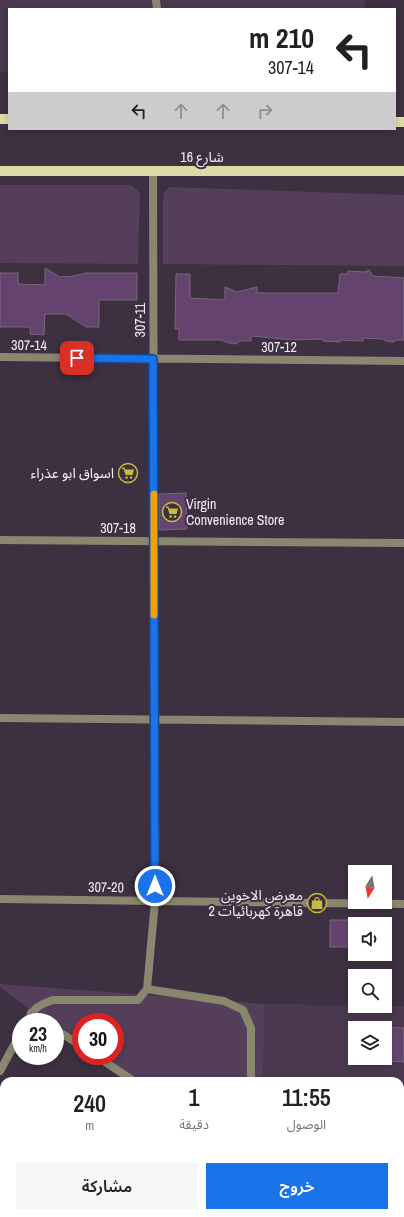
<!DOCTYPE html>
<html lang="ar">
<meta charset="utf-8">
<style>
body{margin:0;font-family:"Archivo Narrow","Noto Sans Arabic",sans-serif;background:#f6f6f6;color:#202124;direction:rtl;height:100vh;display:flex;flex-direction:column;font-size:15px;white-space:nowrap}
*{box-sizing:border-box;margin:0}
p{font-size:13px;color:#757577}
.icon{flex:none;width:22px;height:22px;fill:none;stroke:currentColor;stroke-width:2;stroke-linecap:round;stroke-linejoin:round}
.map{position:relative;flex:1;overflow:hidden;direction:ltr}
.side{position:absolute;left:0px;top:1077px;width:404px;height:140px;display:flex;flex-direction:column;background:#fff;border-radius:12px 12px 0 0;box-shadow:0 2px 6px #0003;direction:rtl}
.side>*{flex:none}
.hud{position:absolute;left:8px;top:8px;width:388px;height:122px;border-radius:0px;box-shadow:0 2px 6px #0003;direction:rtl;background:#fff;color:#202124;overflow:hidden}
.needle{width:26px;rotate:191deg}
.fabs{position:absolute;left:348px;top:865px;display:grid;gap:8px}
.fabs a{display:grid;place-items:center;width:44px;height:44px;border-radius:0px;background:#fff;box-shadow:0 2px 6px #0003;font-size:20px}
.speed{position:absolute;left:12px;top:1013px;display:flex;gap:8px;font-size:20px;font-weight:700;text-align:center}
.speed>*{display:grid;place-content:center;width:52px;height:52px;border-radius:50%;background:#fff;box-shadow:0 2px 6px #0003;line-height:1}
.speed small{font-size:10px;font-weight:400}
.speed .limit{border:6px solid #d22;background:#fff;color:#111}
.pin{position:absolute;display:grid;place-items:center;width:34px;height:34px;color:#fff;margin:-17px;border-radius:8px;box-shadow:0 2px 6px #0006}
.me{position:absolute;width:44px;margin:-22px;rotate:0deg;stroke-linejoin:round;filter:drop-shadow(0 0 3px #0008)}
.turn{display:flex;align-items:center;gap:14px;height:84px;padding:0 16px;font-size:18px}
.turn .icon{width:52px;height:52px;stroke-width:2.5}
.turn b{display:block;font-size:28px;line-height:34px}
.lanes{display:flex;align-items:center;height:38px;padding:0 16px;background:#0003;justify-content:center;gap:20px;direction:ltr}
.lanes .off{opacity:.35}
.eta{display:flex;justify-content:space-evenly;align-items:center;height:68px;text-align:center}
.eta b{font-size:24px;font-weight:600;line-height:28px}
.primary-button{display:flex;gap:8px;margin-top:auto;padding:8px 16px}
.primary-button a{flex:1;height:46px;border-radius:0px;background:#1a73e8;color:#fff;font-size:16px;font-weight:600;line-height:46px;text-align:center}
.primary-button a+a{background:#f6f6f6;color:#202124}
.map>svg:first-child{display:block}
.built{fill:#4a394e;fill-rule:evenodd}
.green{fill:#543e5a}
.building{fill:#65436f;stroke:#76687a}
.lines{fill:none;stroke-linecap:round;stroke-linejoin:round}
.lane{stroke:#89886f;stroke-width:8}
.street{stroke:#89886f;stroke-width:8}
.primary{stroke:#dddaa5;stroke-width:10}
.route-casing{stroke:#114b97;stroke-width:10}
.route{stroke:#1a73e8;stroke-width:7}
.slow{stroke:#f59e0b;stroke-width:7}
.labels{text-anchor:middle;stroke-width:4;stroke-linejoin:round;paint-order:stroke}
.street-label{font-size:14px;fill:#f5edf8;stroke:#3d3041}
.poi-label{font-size:14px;fill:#f5edf8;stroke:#3d3041;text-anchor:end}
</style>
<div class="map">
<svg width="404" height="1217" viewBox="0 0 404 1217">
<rect width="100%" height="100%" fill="#3d3041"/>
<path class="built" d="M0 0H365V9H9V72H0Z
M265 1004 404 1006V1161H400V1081H263ZM355 1028H385V1058H355Z"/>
<path class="green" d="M0 185H131L140 193 138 264 0 263Z
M169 187 404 195V266L163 264V194Z
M0 984 265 1004 263 1081H124L91 1056H115V1022H81V1049L55 1029V1022H46L0 987Z
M400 1184H404V1217H309L303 1213H400Z"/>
<path class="building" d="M45 268 60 277 74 276 86 273H137V300H99V327H86L66 314H45L44 335 30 334V327H0V273H18V284L45 285Z
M369 270 373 276 404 278V340H396L394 342 386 341 383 339 363 338V341L340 340V342L323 341V339L293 340 251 336V341H240L236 344 229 343 221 340H179V329H175L176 274H190V298L225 300V287L237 292 257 287V293H338L340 274H348V271L365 272Z
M186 493 187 529 159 530V494Z
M330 920H354V947H330Z
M385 1027 404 1028V1062L385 1061Z"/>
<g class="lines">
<path class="lane" d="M156 0 157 9"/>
<path class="street" d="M0 357 404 361
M0 540 404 543
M0 718 404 722
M0 899 404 904
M147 989 224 1001 243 1010 251 1028V1081
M31 1013 45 1022
M27 1022C34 1008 38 1005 53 1000H138L147 989 155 901 153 171
M55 1029 81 1046
M96 1056 134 1081
M0 1071 21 1032
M0 1119 4 1122
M400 1181H404
M139 1213 145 1217"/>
<path class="primary" d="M0 119H9
M395 122H404
M0 171H404"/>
</g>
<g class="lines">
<g class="route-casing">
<path id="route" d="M77 358 153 359 155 886"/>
</g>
<use href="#route" class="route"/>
<path class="slow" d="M154 494V615"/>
</g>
<defs>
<g id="supermarket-ring" transform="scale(1)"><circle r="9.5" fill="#3d3041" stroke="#c6bc3d" stroke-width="1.5"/><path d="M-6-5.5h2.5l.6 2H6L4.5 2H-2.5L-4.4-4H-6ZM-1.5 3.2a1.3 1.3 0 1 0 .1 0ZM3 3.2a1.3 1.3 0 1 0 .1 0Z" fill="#c6bc3d"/></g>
<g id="shop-ring" transform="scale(1)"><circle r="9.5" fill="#3d3041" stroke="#c6bc3d" stroke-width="1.5"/><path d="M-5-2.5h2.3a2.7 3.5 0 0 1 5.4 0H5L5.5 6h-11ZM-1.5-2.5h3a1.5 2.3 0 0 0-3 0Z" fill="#c6bc3d"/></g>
</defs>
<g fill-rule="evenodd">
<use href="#supermarket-ring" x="128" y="473"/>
<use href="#supermarket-ring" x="172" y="512"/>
<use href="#shop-ring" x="317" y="903"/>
</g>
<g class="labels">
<g class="street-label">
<text x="202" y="162">شارع 16</text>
<text transform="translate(140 320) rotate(-90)" y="5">307-11</text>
<text transform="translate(29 345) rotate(1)" y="5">307-14</text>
<text x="279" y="352">307-12</text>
<text x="118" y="533">307-18</text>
<text transform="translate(106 887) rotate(1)" y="5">307-20</text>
</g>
<g class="poi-label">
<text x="114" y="478">اسواق ابو عذراء</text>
<text x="186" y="509" text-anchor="start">Virgin<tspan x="186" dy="16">Convenience Store</tspan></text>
<text x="303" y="900">معرض الاخوين<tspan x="303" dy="16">قاهرة كهربائيات 2</tspan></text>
</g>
</g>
</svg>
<div class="fabs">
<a><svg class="needle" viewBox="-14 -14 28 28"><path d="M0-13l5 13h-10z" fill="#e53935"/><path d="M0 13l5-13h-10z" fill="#757577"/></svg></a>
<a><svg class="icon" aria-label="sound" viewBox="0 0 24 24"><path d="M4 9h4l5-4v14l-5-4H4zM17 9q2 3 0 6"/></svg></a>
<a><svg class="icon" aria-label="search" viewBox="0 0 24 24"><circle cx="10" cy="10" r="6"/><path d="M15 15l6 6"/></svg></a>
<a><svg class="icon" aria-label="layers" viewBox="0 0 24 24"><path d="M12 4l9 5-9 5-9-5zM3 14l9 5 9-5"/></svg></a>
</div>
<div class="speed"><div>23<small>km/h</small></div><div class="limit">30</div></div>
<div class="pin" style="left:77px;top:358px;background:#d93025"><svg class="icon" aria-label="arrive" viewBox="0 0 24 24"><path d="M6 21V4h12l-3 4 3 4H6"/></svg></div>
<svg class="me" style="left:155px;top:886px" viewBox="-20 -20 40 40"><circle r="17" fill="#1a73e8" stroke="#fff" stroke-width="3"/><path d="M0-11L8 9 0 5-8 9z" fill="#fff"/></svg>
<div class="hud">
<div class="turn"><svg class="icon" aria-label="left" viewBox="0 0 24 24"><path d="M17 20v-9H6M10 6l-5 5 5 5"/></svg><div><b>210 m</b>307-14</div></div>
<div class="lanes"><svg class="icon" aria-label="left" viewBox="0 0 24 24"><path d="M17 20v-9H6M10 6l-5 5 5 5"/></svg><svg class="icon off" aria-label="ahead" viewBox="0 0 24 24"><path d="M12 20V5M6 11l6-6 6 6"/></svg><svg class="icon off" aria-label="ahead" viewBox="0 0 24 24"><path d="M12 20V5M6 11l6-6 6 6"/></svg><svg class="icon off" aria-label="right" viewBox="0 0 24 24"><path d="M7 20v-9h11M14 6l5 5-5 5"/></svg></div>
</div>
<section class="side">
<div class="eta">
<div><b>11:55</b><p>الوصول</p></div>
<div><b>1</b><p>دقيقة</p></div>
<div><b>240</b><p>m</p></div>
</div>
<div class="primary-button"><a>خروج</a><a>مشاركة</a></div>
</section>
</div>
